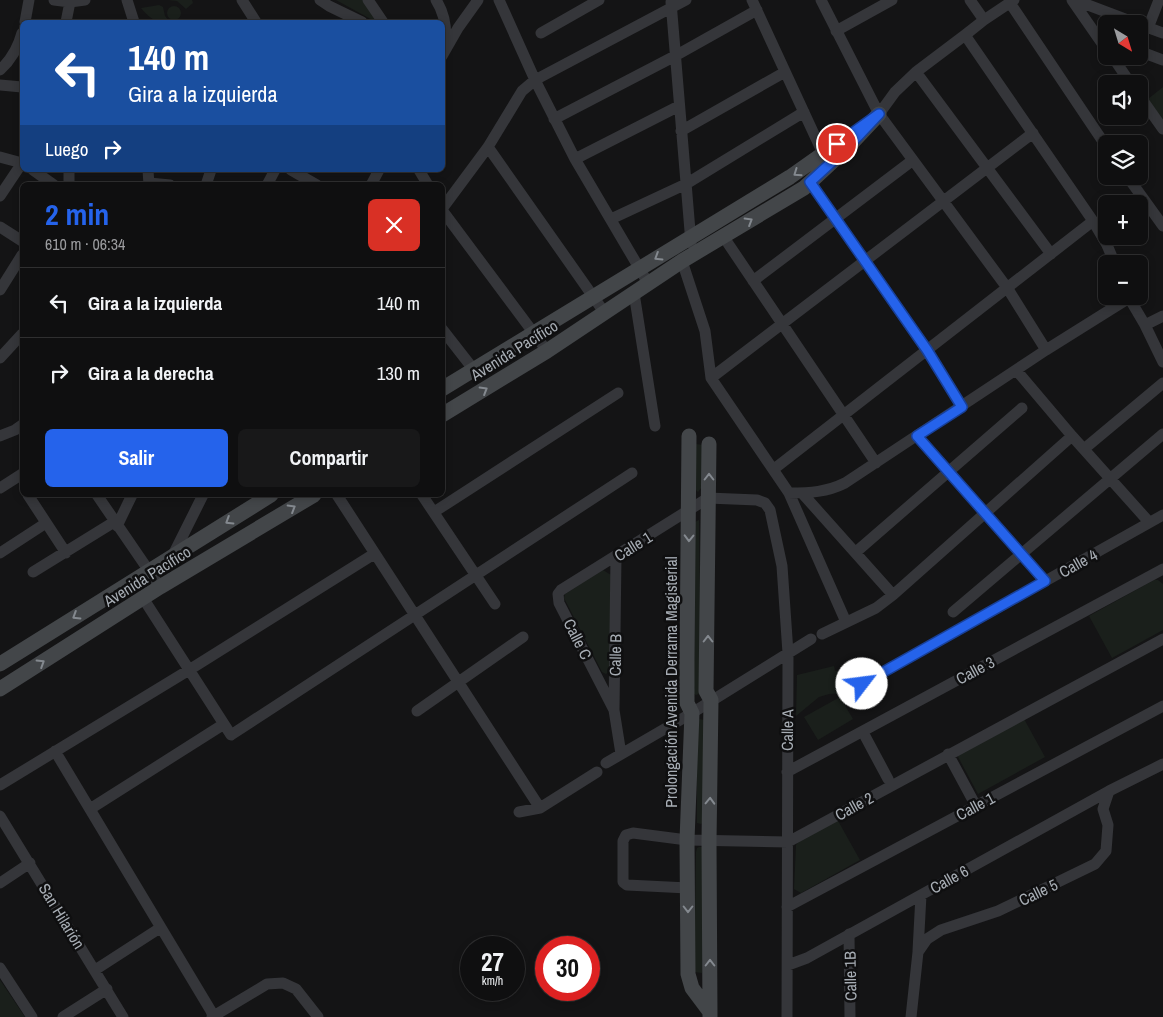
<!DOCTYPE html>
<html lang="es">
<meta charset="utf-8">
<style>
body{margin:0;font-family:"Archivo Narrow",sans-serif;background:#181819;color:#f1f3f6;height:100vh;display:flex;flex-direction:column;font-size:19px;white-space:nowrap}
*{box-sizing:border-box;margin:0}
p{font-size:16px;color:#9b9c9f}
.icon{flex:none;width:28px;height:28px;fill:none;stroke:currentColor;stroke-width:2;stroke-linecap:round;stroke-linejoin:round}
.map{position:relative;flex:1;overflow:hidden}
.details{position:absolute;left:20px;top:182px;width:425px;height:315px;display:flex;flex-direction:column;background:#0f0f10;border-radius:8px;box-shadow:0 2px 8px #0003,0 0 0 1px #2f2f30}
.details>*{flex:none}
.top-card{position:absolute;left:20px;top:20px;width:425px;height:152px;border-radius:8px;box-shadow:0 2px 8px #0003,0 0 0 1px #2f2f30;background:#1a4fa0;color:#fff;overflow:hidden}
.needle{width:32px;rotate:142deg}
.tools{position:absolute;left:1098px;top:15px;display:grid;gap:10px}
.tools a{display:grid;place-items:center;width:50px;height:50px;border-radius:8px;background:#0f0f10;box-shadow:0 2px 8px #0003,0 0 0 1px #2f2f30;font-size:25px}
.speed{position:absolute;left:460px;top:936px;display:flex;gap:10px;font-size:25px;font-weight:700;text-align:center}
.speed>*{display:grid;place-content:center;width:65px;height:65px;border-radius:50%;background:#0f0f10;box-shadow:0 2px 8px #0003,0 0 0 1px #2f2f30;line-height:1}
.speed small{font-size:12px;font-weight:400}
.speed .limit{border:8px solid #d22;background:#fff;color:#111}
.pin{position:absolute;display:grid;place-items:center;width:42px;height:42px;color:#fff;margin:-21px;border:2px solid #fff;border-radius:50%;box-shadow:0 1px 5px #0007}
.me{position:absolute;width:55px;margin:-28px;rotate:60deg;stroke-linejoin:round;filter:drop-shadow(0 0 4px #0008)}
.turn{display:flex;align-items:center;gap:18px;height:105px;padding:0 25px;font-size:22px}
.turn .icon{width:65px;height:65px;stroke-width:2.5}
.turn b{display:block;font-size:35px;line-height:42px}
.then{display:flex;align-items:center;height:48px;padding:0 25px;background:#0003;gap:10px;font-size:19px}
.round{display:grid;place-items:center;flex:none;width:52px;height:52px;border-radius:8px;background:#181819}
.head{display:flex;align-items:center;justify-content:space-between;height:85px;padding:0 25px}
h1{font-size:30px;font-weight:700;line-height:38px;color:#2563eb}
.action{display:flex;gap:10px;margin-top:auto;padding:10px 25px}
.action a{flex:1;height:58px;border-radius:8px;background:#2563eb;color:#fff;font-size:20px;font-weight:700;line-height:58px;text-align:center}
.action a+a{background:#181819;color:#f1f3f6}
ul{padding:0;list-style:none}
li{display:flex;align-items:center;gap:15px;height:70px;padding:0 25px;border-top:1px solid #2f2f30}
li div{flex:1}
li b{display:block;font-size:19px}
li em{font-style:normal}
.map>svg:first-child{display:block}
.green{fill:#1a1f1b}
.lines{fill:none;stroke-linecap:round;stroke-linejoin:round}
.street{stroke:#35363a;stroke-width:11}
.secondary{stroke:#434649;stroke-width:15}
.oneway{stroke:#84898f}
.route-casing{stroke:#184099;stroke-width:12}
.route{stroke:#2563eb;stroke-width:9}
.labels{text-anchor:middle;stroke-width:5;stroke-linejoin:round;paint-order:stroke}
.street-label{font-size:16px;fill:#a7adb4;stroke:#0f0f10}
</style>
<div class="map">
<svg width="1163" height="1017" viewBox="0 0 1163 1017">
<rect width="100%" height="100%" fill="#141415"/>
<path class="green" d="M168 0H192L193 3 186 9 177 1Z
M336 0H365L380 22H376Z
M159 5 163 7 165 16 169 21C158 25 148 17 141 8Z
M167 13a7 7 0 1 1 14 0a7 7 0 1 1-14 0Z
M1163 87V121L1148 99Z
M696 444 703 445 702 487 698 492 695 489Z
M699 520 701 693 696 695 694 694 695 522Z
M603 570 611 575 610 670 606 674 602 672 564 598 565 594Z
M1154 580H1158L1163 584V630L1112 658 1089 616Z
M834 666 835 671 841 670 846 693 829 694 819 697 796 716 797 675Z
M840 697 853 719 818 740 804 717Z
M1023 717 1045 757 978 794 957 755Z
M699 719 704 720 703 822 701 824 697 823V724Z
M837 819 860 860 801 893 794 889 796 845 799 841Z
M699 847H702L704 850 702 973 694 972 696 852 697 848Z
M0 980 25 1017H0Z"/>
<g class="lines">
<path class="street" d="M54 0 70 2 85 0
M127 0 134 22
M242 0 256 22
M320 0 329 6 362 22
M368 0 383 22
M436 0C445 14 447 31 445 47
M499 0 535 80 575 159 648 283
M752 0 826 160
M821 0 879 114 1008 289 1046 350
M970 0 984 20
M1072 0 1106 49
M1075 0 1138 24
M671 2 691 243
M1010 3 1106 146
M25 22 29 0
M66 22 70 2
M1141 25 1163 33
M1148 28 1159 0
M836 31 892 0
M541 33 599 0
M965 35 1093 221 1107 245 1115 264
M1139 51 1163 60
M442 56 458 28 478 0
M1112 56 1131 84
M0 70C12 59 18 48 22 33
M916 72 1051 254
M0 85 22 87
M1139 95 1163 129
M879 114 895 92 916 72 965 35 984 20 1014 0
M554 119 675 56 757 10
M681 131 785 72
M488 147 604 312
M0 157 22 163 0 196
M575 159 679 106
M33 170 54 185
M69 170V185
M148 170 149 185
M291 170 317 185
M419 170 428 185
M1127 176 1163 226
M810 182 927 350 962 407
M149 183 170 185
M206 185 211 170
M267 185 275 170
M371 185 379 170
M442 209 488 147 522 91 535 80 686 0
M442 210 547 351
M611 219 686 184 804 112
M0 227 22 241
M723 236 876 463
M682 261 705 331 711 378 789 493 846 622
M753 281 913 160
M0 290 22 255
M634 293 655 426
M1128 296 1145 325 1163 362
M1145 325 1163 316
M442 329 474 370
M0 358 22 334
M1017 371 1072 436 1149 522
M711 378 1033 133
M0 436 15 430 22 425
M917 436 1045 581
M1084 449 1163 383
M774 469 1093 221
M0 488 22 474
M789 493C810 493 827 492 845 483L1046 350 1129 298
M802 493 893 595
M28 495 66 553
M97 495 160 587
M337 495 540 808
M422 495 495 604
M434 512 618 393
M117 526 132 495
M856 552 1022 408
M0 553 46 523
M173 555 203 495
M616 556 614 710 621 754
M33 572 114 522
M143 598 231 735 632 473
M953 612 1163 434
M822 634 876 608 893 595 1072 436
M862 684 1163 515
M614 710 559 603 558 594 561 590 708 498 757 500 765 503 770 510 782 566 788 653 787 1017
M417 711 523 637
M865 736 888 779
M55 751 211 1011 213 1016
M948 754 976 806
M606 763 692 713 811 639
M787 772 1163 569
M0 785 189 670 374 554
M90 809 224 724
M519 812 540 808 597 772
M0 816 123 1017
M0 883 30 863
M688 888 627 885 623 882V841L626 835 633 833 687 840 788 842 1163 639
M787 907 1163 706
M849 934 850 1017
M918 951 921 895
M788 965 807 958 1109 791
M0 968 32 1017
M95 970 160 928
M63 1017 107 989
M212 1017 267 984 283 983 296 989 318 1017
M911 1017 918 952 927 939 941 930 998 911 1095 864 1106 851 1108 825 1103 809 1109 791 1163 764"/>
<path class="secondary" d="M442 389 790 177 848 136
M442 415 547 351 682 261 804 188 847 148 879 114
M689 436 687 661V703L692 713 687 840 688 974 692 988 710 1012
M709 444 706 691 711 700 709 841 710 1016
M0 664 271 495
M0 689 160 587 314 495"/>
</g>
<defs><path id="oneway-chevron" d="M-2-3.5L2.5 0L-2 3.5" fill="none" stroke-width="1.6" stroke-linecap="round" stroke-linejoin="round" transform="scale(1.25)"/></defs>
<g class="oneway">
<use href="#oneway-chevron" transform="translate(797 173) rotate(145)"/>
<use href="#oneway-chevron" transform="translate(749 221) rotate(-31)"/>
<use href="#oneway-chevron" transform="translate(658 257) rotate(148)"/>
<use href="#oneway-chevron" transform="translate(484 390) rotate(-31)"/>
<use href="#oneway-chevron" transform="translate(709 477) rotate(-90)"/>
<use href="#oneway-chevron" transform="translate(292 508) rotate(-31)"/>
<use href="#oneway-chevron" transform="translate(229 521) rotate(148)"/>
<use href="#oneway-chevron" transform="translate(689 538) rotate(91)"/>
<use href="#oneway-chevron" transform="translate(76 616) rotate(148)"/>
<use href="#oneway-chevron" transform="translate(708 639) rotate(-90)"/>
<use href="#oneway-chevron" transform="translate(41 663) rotate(-32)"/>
<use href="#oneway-chevron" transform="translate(710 801) rotate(-88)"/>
<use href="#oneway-chevron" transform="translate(688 909) rotate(90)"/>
<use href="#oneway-chevron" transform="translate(710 963) rotate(-90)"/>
</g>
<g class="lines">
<g class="route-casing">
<path id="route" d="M837 144 879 114 847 148 810 182 927 350 962 407 917 436 1045 581 862 684"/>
</g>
<use href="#route" class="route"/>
</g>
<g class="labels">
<g class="street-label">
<text transform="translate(514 350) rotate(-32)" y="6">Avenida Pacífico</text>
<text transform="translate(633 546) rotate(-32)" y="6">Calle 1</text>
<text transform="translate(1078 563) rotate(-29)" y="6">Calle 4</text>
<text transform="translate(147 576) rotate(-32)" y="6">Avenida Pacífico</text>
<text transform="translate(578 639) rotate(63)" y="6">Calle C</text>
<text transform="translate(615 655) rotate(-89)" y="6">Calle B</text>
<text transform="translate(975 670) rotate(-28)" y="6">Calle 3</text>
<text transform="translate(671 682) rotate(-90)" y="6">Prolongación Avenida Derrama Magisterial</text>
<text transform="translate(787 730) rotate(-89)" y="6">Calle A</text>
<text transform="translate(854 806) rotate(-29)" y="6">Calle 2</text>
<text transform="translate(975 806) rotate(-28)" y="6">Calle 1</text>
<text transform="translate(949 879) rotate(-29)" y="6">Calle 6</text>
<text transform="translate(1038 892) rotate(-26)" y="6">Calle 5</text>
<text transform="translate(62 916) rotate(59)" y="6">San Hilarión</text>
<text transform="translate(850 976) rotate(-91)" y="6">Calle 1B</text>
</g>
</g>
</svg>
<div class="tools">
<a><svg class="needle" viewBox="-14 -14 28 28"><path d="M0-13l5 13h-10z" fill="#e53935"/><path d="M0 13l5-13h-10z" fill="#9b9c9f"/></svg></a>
<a><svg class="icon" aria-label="sound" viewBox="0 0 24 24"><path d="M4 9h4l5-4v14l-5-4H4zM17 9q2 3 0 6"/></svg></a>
<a><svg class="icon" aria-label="layers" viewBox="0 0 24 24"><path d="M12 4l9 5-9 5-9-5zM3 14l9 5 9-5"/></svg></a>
<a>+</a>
<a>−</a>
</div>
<div class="speed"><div>27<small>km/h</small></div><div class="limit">30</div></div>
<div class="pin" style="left:837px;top:144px;background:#d93025"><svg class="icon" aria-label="arrive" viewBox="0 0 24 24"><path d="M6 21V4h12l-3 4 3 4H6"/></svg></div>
<svg class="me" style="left:862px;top:684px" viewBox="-20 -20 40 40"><circle r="19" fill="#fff"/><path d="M0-13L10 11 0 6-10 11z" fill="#2563eb"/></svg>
<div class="top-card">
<div class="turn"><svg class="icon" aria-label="left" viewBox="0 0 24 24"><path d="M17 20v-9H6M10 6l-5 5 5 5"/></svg><div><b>140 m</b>Gira a la izquierda</div></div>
<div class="then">Luego<svg class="icon" aria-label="right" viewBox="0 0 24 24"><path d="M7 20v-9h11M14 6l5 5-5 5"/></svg></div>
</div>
<section class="details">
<div class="head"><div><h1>2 min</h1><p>610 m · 06:34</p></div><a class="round" style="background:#d93025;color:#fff"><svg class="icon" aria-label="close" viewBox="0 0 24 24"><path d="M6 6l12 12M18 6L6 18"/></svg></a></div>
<ul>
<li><svg class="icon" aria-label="left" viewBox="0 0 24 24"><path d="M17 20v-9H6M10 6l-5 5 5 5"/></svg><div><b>Gira a la izquierda</b></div><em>140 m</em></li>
<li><svg class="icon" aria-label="right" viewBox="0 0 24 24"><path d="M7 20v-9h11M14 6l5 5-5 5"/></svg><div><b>Gira a la derecha</b></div><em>130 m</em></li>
</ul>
<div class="action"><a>Salir</a><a>Compartir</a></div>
</section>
</div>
